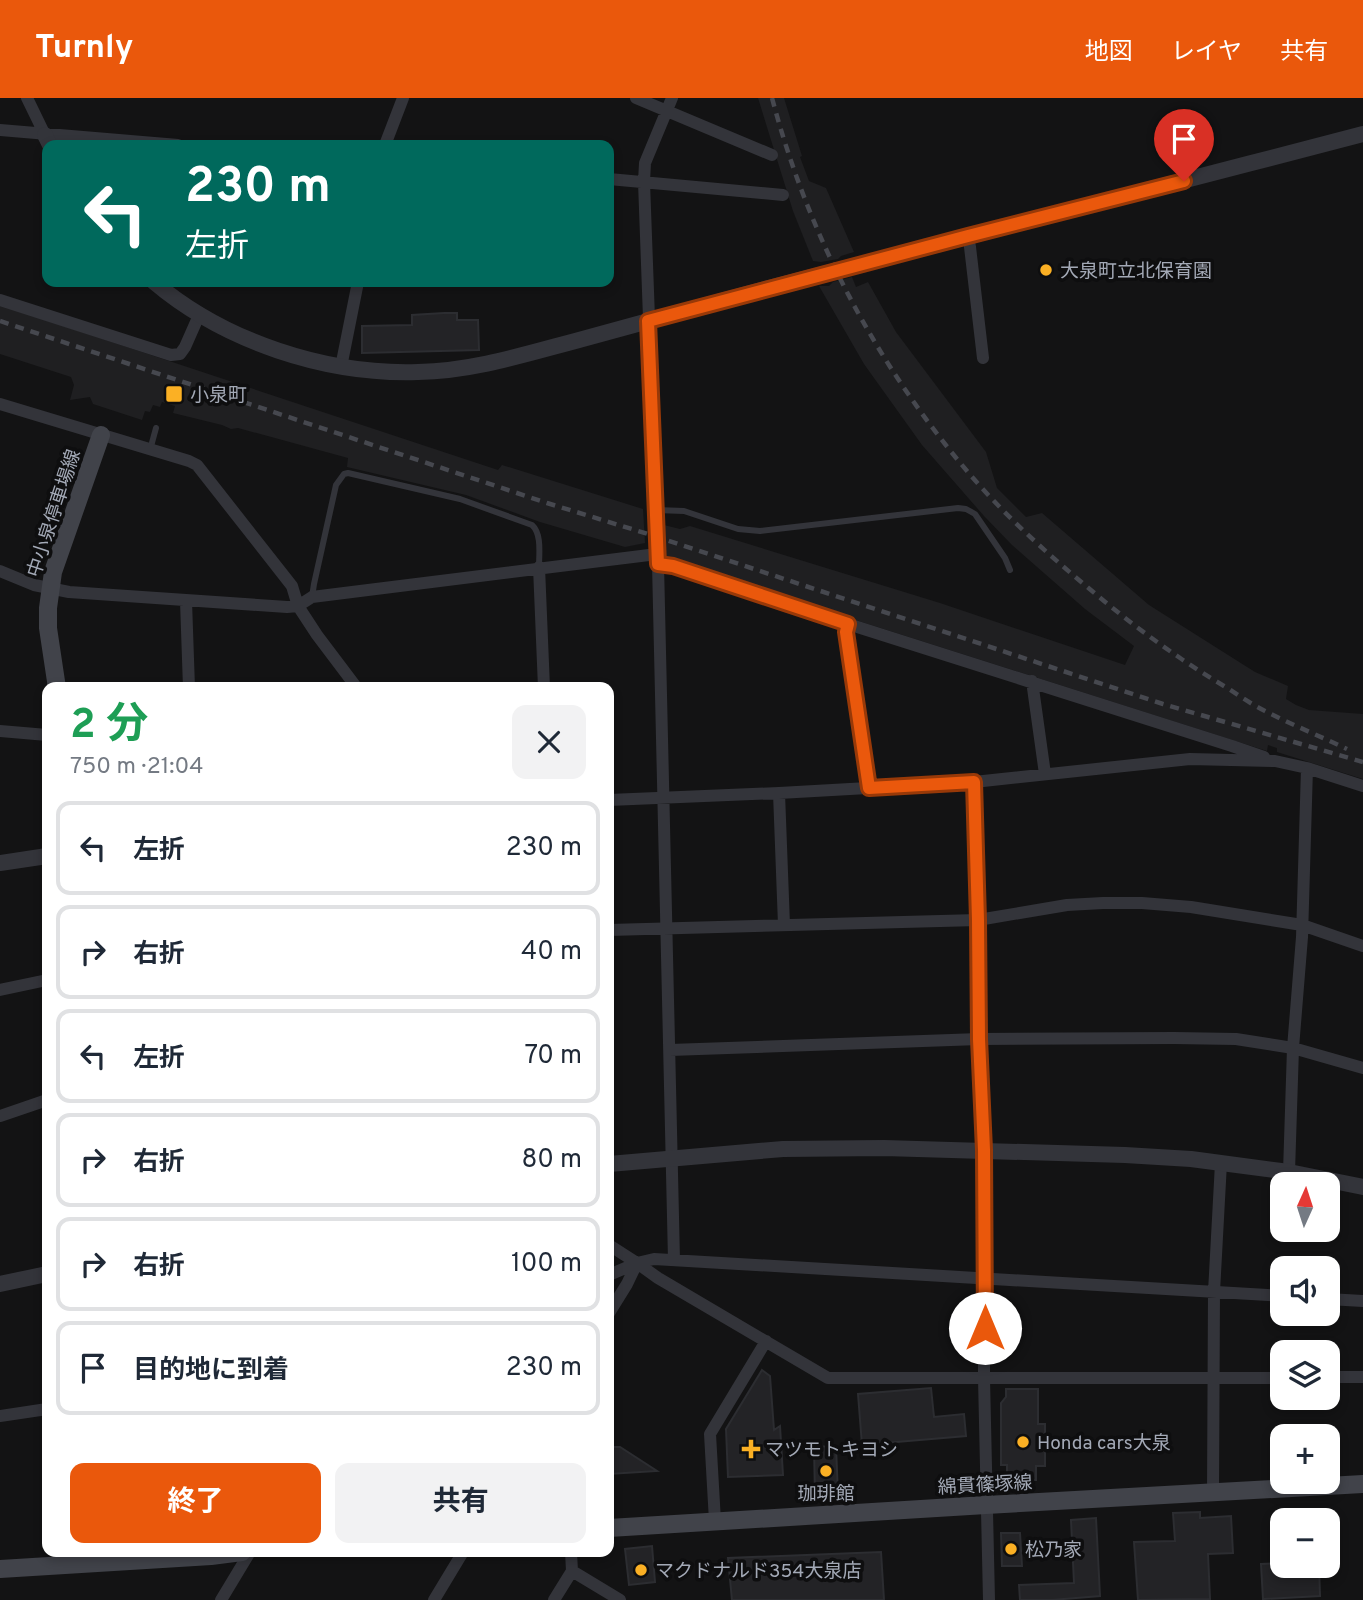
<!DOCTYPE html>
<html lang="ja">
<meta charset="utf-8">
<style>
body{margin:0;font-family:Overpass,"Noto Sans JP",sans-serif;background:#f2f2f3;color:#1f2937;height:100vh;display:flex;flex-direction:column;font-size:26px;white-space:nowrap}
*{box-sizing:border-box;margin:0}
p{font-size:23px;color:#747a83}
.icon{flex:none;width:38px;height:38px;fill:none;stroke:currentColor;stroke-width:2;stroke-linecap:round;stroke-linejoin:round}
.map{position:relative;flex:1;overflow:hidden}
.panel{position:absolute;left:42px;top:584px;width:572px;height:875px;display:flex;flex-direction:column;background:#fff;border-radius:14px;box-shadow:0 4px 10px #0003}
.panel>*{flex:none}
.hud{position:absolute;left:42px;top:42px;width:572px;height:147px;border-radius:14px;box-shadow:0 4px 10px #0003;background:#00695c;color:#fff;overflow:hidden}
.needle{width:46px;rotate:3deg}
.controls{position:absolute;left:1270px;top:1074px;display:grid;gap:14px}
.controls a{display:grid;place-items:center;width:70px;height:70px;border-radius:14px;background:#fff;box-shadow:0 4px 10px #0003;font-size:35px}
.pin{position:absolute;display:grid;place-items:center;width:60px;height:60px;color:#fff;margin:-72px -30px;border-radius:50% 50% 50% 0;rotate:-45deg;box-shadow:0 0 7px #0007}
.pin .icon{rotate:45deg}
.me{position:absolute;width:77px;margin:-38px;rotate:0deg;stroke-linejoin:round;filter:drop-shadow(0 0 5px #0008)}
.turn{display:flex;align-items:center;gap:24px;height:147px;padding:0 28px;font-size:32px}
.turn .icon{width:91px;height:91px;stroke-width:2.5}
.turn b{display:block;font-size:49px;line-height:60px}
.round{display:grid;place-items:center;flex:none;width:74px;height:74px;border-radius:14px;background:#f2f2f3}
.summary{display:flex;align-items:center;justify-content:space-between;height:119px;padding:0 28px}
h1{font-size:42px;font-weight:700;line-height:52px;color:#1e9e55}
.cta{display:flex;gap:14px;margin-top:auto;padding:14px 28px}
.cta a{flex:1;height:80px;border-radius:14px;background:#ea580c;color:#fff;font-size:28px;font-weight:700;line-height:80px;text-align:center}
.cta a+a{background:#f2f2f3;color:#1f2937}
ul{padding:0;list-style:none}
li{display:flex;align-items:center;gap:21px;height:94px;margin:0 14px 10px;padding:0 14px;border:4px solid #e0e1e3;border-radius:14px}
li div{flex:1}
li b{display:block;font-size:26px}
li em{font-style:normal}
header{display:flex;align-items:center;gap:42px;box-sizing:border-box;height:98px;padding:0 35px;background:#ea580c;color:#fff}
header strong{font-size:33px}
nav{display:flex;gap:38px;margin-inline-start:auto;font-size:24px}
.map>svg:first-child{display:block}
.built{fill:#1f1f21}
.building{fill:#232326;stroke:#2c2d31;stroke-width:2}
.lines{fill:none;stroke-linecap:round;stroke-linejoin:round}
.service{stroke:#33343a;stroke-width:6}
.minor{stroke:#33343a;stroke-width:12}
.tertiary{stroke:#33343a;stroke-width:16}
.secondary{stroke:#41434a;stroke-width:18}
.rail{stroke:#46484f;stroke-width:4.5;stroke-dasharray:9 7;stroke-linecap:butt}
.route-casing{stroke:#983908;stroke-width:18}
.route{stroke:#ea580c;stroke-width:12}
.poi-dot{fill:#fbb024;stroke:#0e0e0f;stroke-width:2.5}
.labels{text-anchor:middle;stroke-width:7;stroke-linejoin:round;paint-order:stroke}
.poi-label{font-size:19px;fill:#a3a9b6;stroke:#0e0e0f;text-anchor:start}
.street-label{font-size:19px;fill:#a3a9b6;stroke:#0e0e0f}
</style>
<header>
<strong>Turnly</strong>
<nav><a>地図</a><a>レイヤ</a><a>共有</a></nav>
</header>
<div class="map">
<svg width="1363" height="1502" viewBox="0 0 1363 1502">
<rect width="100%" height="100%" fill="#131314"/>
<path class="built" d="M758 0H784L802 58 800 59 809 83 826 90 854 154 841 158 838 161 821 164 813 163 793 113Z
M852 179 856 189 868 184 896 234 986 354 997 390 1026 419 1042 415 1149 507 1255 574 1288 588 1286 601 1296 607 1309 612 1363 616V681L1277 654V650L1268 647 1267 653 843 518 664 459V427L680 431 690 428 940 505 1125 567 1134 548 1085 511 1012 447 984 418 922 347 864 266 819 188H829L833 184Z
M0 207 498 372 502 367 643 411 645 445 625 449 540 424 466 397 347 369 348 360 238 330 231 331 222 327 173 315 175 308 162 304 160 309 153 307 150 314 145 313 142 322 93 306 90 299 70 302 74 287 71 279 0 256Z"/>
<path class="building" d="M444 215H457V222H478L479 252 362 255V228L412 227V217Z
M762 1272 770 1278 774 1332 780 1328 783 1377 728 1379 726 1331Z
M931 1290 934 1319 964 1316 966 1338 862 1347 858 1296Z
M1006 1291H1038V1326H1045V1368H1036V1382H1007V1367H1001V1305L1006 1299Z
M836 1348 838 1397 815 1398 814 1349Z
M609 1349H620L657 1373 609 1376Z
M1200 1414V1420L1231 1418 1233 1455 1208 1456 1210 1501 1138 1502 1134 1444 1175 1443 1173 1415Z
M1096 1420 1100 1498 1052 1502H1020L1019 1487 1074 1485 1071 1422Z
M1001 1435H1020L1022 1468H1002Z
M652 1448 655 1484 629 1487 625 1451Z
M881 1454 884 1502H732L728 1460Z
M1283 1465V1468H1319L1320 1498 1263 1501 1261 1466Z"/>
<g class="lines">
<path class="service" d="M150 352 156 330
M656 412 684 413 738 431 760 433 958 410 966 411 975 416 1005 460 1010 472
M312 499 314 486 336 387 344 376 348 375 460 401 532 427C542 436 539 456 539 469"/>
<path class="minor" d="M27 0 45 37
M636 0 772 57
M672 0 645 65 644 84 658 466 674 1162
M0 32 178 47
M385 47 403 0
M609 81 783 97
M968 138 970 149 983 260
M0 202 171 257 180 256 185 249 200 215
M341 269 358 184
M0 306 189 363 197 367 292 488 298 508 317 537 357 590
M658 466 672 468 848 526 1232 648 1264 659
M539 469 544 590
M0 473 34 487 69 494 287 509 298 508 312 499 657 456
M186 503 189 590
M848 526 846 534 869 690
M1032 583 1045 676
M0 633 47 637
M974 684 978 822 979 941 984 1052V1280L989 1502
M779 695 784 827
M609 702 779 695 974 684 1190 661 1275 663 1307 670 1363 688
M609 832 978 822 1067 807 1103 805H1142L1191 809 1302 827 1363 848
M0 892 47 882
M670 952 979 941 1174 940 1236 941 1293 950 1363 970
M0 1018 47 1002
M1289 1074 1293 950 1302 839 1307 670
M609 1147 637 1165 658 1180 828 1280H1283
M609 1177 637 1165 654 1161 1283 1198
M1328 1201 1363 1203
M609 1215 627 1186 637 1165
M1328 1279H1363
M0 1318 47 1311
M1213 1394 1214 1194 1221 1065
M715 1423 710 1336 766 1243
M572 1473 620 1502
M221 1502 250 1454
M434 1502 463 1454
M554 1502 572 1473 571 1454"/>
<path class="tertiary" d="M45 37 50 47
M154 184C225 244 326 277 418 274 473 273 526 256 579 242 642 225 705 207 769 190 966 137 1165 88 1363 36
M0 765 47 758
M609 1066 783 1051 884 1050 1125 1057 1191 1061 1289 1074 1363 1089
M0 1186 47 1176"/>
<path class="secondary" d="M57 590 48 530V510L53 474 101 337
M609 1430 986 1407 1363 1386
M0 1471 211 1458 242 1454"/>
<path class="rail" d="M772 0C809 140 878 270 973 380 1012 425 1058 465 1104 503 1144 536 1185 565 1229 591 1241 599 1253 607 1265 613 1292 627 1320 638 1347 651
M0 223 547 405 648 436 1163 606 1363 664"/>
</g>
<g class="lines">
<g class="route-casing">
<path id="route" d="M985 1230 984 1052 979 941 978 822 974 684 869 690 846 534 848 526 673 468 658 466 648 223 968 138 1184 83"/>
</g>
<use href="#route" class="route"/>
</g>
<g class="poi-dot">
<circle cx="1046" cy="172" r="7"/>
<rect x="165" y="287" width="18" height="18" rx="3.5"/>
<circle cx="1023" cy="1344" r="7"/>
<path d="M747.5 1340.5h7v7h7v7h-7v7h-7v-7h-7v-7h7z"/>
<circle cx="826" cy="1373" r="7"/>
<circle cx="1011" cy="1451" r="7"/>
<circle cx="641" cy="1472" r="7"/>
</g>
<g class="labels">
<g class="poi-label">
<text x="1060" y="179">大泉町立北保育園</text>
<text x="190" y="303">小泉町</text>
<text x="1037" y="1351">Honda cars大泉</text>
<text x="765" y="1358">マツモトキヨシ</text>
<text x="826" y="1402" text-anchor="middle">珈琲館</text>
<text x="1025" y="1458">松乃家</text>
<text x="655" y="1479">マクドナルド354大泉店</text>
</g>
<g class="street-label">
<text transform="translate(53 415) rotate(-72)" y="7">中小泉停車場線</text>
<text transform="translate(985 1386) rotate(-3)" y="7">綿貫篠塚線</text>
</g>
</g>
</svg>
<div class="controls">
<a><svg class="needle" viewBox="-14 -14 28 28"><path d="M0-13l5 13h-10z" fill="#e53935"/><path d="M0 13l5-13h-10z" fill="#747a83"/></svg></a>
<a><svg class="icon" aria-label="sound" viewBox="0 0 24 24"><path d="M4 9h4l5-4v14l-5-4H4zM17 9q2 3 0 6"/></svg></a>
<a><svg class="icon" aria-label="layers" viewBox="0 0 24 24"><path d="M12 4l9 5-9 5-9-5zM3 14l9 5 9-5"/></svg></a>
<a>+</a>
<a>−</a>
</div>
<div class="pin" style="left:1184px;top:83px;background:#d93025"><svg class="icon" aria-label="arrive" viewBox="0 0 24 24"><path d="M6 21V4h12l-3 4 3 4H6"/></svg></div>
<svg class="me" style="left:985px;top:1230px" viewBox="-20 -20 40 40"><circle r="19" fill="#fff"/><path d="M0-13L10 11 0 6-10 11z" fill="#ea580c"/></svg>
<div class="hud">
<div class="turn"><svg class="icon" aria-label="left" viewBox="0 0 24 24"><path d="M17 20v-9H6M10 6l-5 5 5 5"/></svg><div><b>230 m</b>左折</div></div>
</div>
<section class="panel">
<div class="summary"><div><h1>2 分</h1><p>750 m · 21:04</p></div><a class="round"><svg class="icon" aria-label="close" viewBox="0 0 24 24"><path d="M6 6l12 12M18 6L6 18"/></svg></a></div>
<ul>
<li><svg class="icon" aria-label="left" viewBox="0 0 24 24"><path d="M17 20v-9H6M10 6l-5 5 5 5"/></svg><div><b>左折</b></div><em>230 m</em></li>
<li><svg class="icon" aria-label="right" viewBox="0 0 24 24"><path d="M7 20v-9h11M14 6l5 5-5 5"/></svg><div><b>右折</b></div><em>40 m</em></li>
<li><svg class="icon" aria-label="left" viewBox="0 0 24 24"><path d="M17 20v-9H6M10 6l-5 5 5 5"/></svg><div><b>左折</b></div><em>70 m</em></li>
<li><svg class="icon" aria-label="right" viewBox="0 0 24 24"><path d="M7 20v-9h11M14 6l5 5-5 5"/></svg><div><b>右折</b></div><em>80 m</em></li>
<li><svg class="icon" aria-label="right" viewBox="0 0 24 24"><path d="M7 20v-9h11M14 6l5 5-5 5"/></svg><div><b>右折</b></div><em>100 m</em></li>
<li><svg class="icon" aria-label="arrive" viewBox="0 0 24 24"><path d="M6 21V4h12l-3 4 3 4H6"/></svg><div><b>目的地に到着</b></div><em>230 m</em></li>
</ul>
<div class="cta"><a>終了</a><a>共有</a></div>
</section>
</div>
